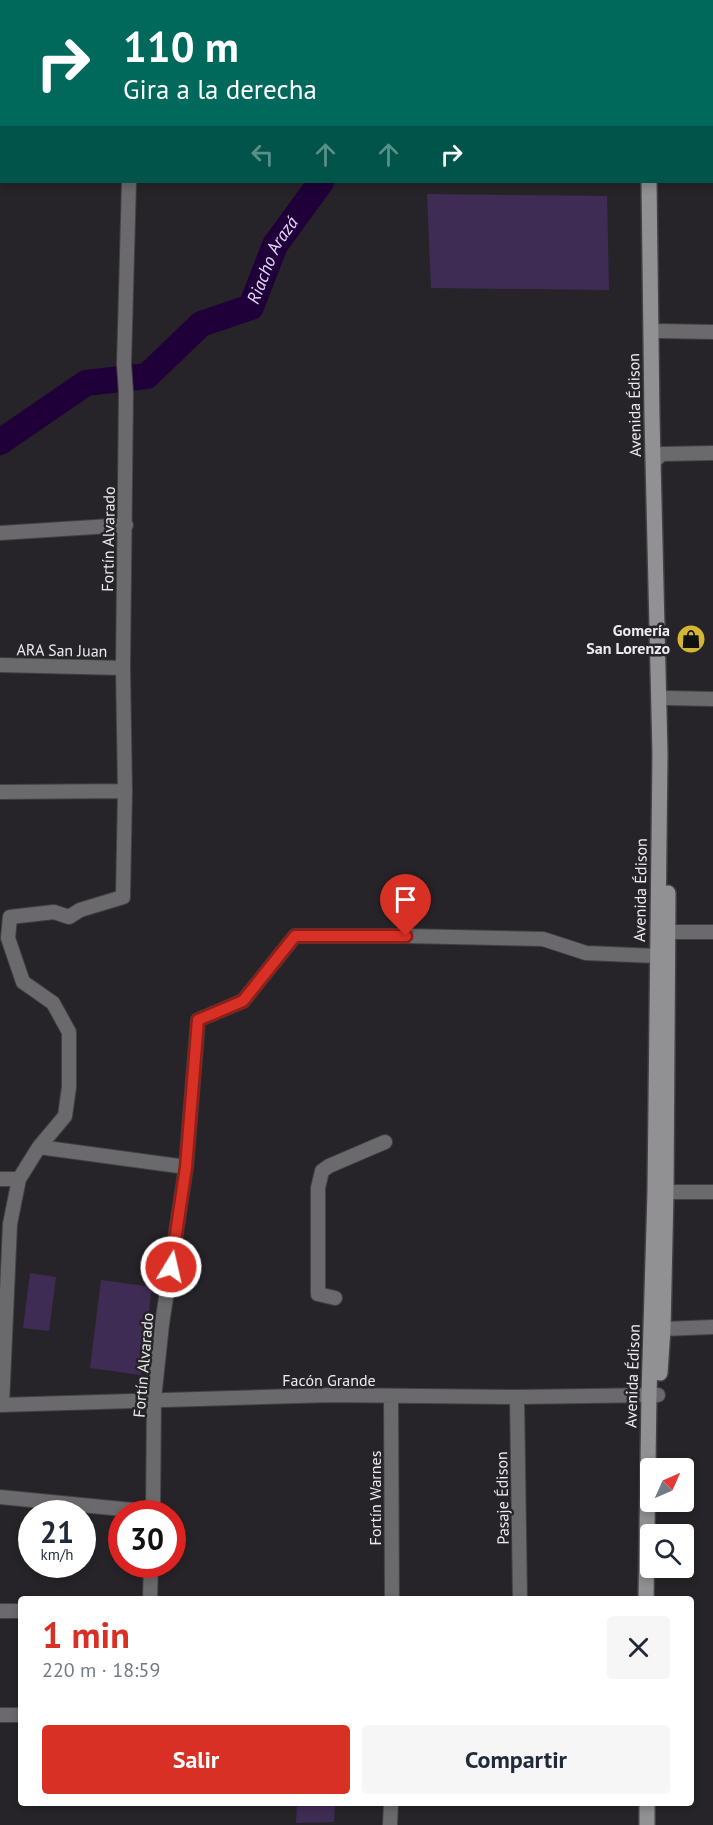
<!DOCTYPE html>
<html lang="es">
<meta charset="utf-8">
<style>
body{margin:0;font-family:"PT Sans",sans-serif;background:#f6f6f7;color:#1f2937;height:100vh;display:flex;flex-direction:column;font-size:22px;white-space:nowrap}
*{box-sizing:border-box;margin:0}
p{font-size:20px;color:#747a83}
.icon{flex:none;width:33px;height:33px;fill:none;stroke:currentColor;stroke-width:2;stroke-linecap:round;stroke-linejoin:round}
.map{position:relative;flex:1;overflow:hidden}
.panel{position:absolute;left:18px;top:1596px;width:676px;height:210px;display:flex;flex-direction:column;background:#fff;border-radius:6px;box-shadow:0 3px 9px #0003}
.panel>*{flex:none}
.guide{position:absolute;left:0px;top:0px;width:714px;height:183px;box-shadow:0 3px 9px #0003;background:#00695c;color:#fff;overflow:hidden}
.needle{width:39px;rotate:45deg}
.fabs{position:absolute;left:640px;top:1458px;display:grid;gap:12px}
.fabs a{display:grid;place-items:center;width:54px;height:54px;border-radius:6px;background:#fff;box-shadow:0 3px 9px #0003;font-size:30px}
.speed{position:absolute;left:18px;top:1500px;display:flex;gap:12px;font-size:30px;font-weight:700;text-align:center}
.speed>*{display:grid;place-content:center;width:78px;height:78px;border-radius:50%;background:#fff;box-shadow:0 3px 9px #0003;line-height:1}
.speed small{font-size:15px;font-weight:400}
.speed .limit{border:9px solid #d22;background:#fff;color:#111}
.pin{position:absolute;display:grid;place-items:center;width:51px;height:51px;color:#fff;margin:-62px -26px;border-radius:50% 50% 50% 0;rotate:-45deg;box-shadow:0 0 6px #0007}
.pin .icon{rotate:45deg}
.me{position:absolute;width:66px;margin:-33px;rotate:9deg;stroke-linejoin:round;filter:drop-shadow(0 0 4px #0008)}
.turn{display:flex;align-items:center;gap:21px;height:126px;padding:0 24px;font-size:27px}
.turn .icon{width:78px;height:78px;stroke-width:2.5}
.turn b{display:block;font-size:42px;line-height:51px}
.lanes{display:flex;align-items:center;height:57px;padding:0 24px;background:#0003;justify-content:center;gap:30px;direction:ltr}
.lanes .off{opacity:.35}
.round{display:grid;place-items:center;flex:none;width:63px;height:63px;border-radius:6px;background:#f6f6f7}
.headline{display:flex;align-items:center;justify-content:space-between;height:102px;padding:0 24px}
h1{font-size:36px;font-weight:700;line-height:45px;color:#d93025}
.primary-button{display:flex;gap:12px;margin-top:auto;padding:12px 24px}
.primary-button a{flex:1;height:69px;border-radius:6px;background:#d93025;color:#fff;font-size:24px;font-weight:700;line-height:69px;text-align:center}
.primary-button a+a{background:#f6f6f7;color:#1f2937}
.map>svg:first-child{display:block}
.green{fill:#3f2c55}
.water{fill:#1f0038}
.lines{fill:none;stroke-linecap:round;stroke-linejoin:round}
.river{stroke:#1f0038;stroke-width:26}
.minor-casing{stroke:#424044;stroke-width:16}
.secondary-casing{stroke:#424044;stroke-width:18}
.minor{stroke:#6a696b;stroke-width:14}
.secondary{stroke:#919093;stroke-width:15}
.route-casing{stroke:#8d1f18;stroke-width:15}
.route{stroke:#d93025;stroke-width:10}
.labels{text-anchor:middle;stroke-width:5;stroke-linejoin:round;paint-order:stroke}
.street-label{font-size:16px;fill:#ebeaed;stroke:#262428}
.poi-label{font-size:16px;font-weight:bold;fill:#ebeaed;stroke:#262428;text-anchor:end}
.water-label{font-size:18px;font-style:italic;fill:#e7d7fd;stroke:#262428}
</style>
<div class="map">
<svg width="713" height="1825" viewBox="0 0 713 1825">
<rect width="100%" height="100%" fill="#262428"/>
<path class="green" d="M427 194 607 196 609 290 431 288Z
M30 1273 56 1277 49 1331 23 1328Z
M101 1280 152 1287 141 1375 90 1368Z
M297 1803H335L334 1822 296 1823Z"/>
<path class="water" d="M86 383 0 456V436L32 411Z"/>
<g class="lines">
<g class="river">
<path d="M478 2 479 0"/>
<path id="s1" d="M0 442 86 383 147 376 201 324 251 307 275 245 321 182"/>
</g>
<g class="minor-casing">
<path id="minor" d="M275 0V2
M151 2V0
M457 2 458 0
M659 331 713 332
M653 462 662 454 713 453
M0 533 126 525
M0 665 123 668
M667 698 713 699
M0 792 125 791
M39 1147 186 1167
M0 1179H19
M657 1192H713
M335 1298 318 1294V1188L322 1171 329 1166 385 1142
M654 1331 663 1329 713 1327
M391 1397 392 1599
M517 1397 520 1599
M0 1405 332 1395 517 1397 658 1395
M2 1405 10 1224 19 1179 39 1147 65 1116 69 1087V1032L53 1003 23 982 8 938 10 917 54 912 69 917 80 910 123 897 125 791 123 668 126 393 124 364 129 182
M0 1497 153 1512
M153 1514 154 1399 162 1324 186 1167 198 1020 243 1001 295 936H406L543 939 586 953 657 956 669 932H713
M150 1599 151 1564
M0 1611H21
M0 1715H21
M390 1825 391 1803"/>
</g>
<g class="secondary-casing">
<path id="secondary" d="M640 0V2
M659 0V2
M712 161H713
M0 162H2
M660 1373 663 1329 666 1192 668 893
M646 1599 649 1394 655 1192 660 754 652 418 649 182
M647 1803V1825"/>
</g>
<use href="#minor" class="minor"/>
<use href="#secondary" class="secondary"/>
</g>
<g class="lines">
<g class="route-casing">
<path id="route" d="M171 1267 186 1167 198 1020 243 1001 295 936H406"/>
</g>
<use href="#route" class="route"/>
</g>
<defs>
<g id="shop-disc" transform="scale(1.5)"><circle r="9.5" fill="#d5b534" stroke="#262428"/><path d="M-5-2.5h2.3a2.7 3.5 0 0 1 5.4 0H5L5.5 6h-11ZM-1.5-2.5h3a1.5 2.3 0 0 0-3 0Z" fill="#111"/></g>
</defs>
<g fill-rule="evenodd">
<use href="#shop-disc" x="691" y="639"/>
</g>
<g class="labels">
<g class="street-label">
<text transform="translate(634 405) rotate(-91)" y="6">Avenida Édison</text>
<text transform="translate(108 539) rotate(-89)" y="6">Fortín Alvarado</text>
<text transform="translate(62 650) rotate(1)" y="6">ARA San Juan</text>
<text transform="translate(640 890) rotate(-89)" y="6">Avenida Édison</text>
<text transform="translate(143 1365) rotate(-85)" y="6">Fortín Alvarado</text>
<text transform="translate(632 1376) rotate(-88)" y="6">Avenida Édison</text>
<text x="329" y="1386">Facón Grande</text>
<text transform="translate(375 1498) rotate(-90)" y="6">Fortín Warnes</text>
<text transform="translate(502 1498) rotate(-91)" y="6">Pasaje Édison</text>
</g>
<g class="poi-label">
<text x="670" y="636">Gomería<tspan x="670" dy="18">San Lorenzo</tspan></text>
</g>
<g class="water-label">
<text dy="6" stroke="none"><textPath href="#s1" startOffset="345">Riacho Arazá</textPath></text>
</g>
</g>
</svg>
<div class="fabs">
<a><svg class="needle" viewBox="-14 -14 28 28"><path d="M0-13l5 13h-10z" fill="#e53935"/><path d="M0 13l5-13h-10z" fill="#747a83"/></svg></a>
<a><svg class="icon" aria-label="search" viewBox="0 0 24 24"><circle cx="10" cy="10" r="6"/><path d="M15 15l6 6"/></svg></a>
</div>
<div class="speed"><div>21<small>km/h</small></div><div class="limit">30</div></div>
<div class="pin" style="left:406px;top:936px;background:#d93025"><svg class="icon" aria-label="arrive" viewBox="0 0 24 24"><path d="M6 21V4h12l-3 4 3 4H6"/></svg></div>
<svg class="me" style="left:171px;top:1267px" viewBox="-20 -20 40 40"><circle r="17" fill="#d93025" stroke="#fff" stroke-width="3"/><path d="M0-11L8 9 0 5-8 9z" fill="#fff"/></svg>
<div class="guide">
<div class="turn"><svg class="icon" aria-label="right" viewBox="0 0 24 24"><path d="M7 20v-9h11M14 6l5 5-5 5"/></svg><div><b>110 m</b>Gira a la derecha</div></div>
<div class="lanes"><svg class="icon off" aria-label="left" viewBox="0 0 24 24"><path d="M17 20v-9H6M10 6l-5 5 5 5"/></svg><svg class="icon off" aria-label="ahead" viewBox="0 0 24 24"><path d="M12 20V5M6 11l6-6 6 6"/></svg><svg class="icon off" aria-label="ahead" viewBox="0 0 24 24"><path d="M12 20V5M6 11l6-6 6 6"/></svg><svg class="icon" aria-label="right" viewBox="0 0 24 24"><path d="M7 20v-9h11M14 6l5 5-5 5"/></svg></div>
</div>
<section class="panel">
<div class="headline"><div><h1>1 min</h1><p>220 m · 18:59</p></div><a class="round"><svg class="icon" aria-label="close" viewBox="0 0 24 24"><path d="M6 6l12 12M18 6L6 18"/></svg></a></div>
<div class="primary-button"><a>Salir</a><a>Compartir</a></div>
</section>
</div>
